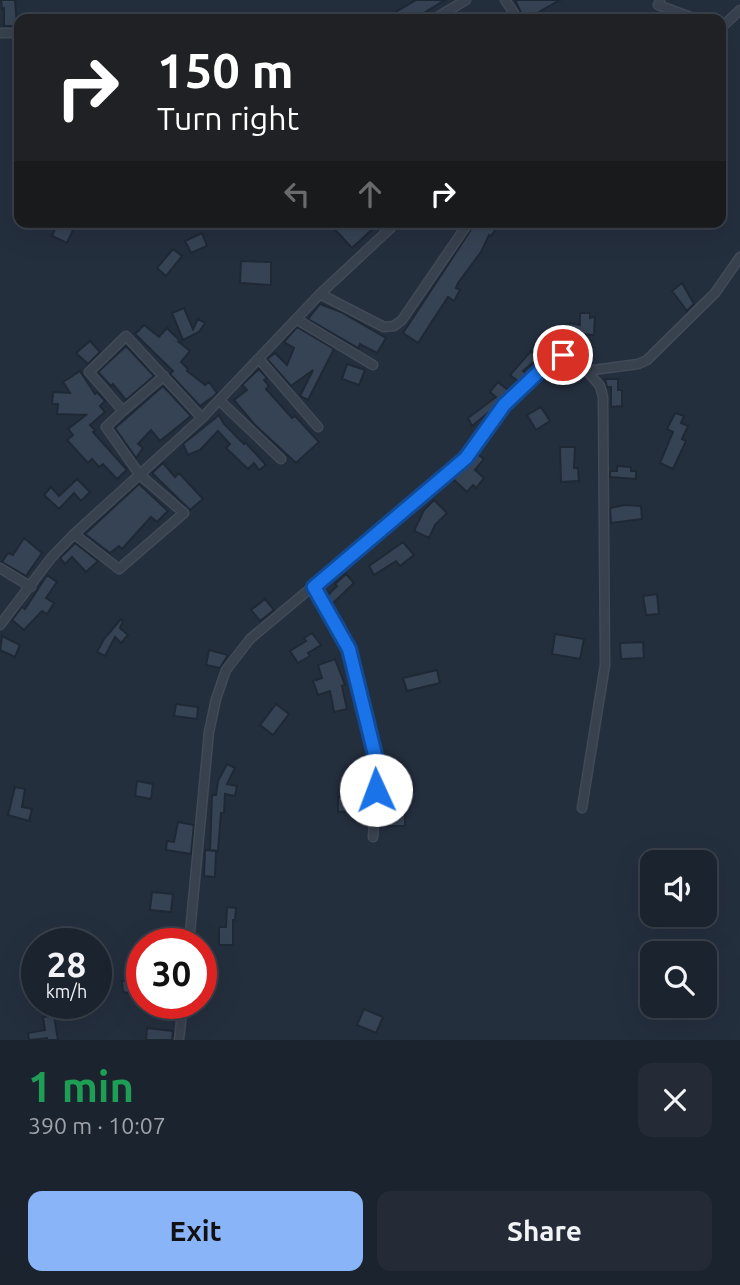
<!DOCTYPE html>
<meta charset="utf-8">
<style>
body{margin:0;font-family:Ubuntu,sans-serif;background:#242b36;color:#f1f3f6;height:100vh;display:flex;flex-direction:column;font-size:26px;white-space:nowrap}
*{box-sizing:border-box;margin:0}
p{font-size:23px;color:#a0a4aa}
.icon{flex:none;width:38px;height:38px;fill:none;stroke:currentColor;stroke-width:2;stroke-linecap:round;stroke-linejoin:round}
.map{position:relative;height:1040px;overflow:hidden}
.panel{display:flex;flex-direction:column;background:#1b232e;flex:1}
.panel>*{flex:none}
.guide{position:absolute;left:14px;top:14px;width:712px;height:214px;border-radius:14px;box-shadow:0 7px 28px #0002,0 0 0 2px #39404a;background:#202124;color:#fff;overflow:hidden}
.fabs{position:absolute;left:640px;top:850px;display:grid;gap:14px}
.fabs a{display:grid;place-items:center;width:77px;height:77px;border-radius:14px;background:#1b232e;box-shadow:0 7px 28px #0002,0 0 0 2px #39404a;font-size:35px}
.speed{position:absolute;left:21px;top:928px;display:flex;gap:14px;font-size:35px;font-weight:700;text-align:center}
.speed>*{display:grid;place-content:center;width:91px;height:91px;border-radius:50%;background:#1b232e;box-shadow:0 7px 28px #0002,0 0 0 2px #39404a;line-height:1}
.speed small{font-size:18px;font-weight:400}
.speed .limit{border:10px solid #d22;background:#fff;color:#111}
.pin{position:absolute;display:grid;place-items:center;width:60px;height:60px;color:#fff;margin:-30px;border:4px solid #fff;border-radius:50%;box-shadow:0 2px 7px #0007}
.me{position:absolute;width:77px;margin:-38px;rotate:358deg;stroke-linejoin:round;filter:drop-shadow(0 0 5px #0008)}
.turn{display:flex;align-items:center;gap:24px;height:147px;padding:0 28px;font-size:32px}
.turn .icon{width:91px;height:91px;stroke-width:2.5}
.turn b{display:block;font-size:49px;line-height:60px}
.lanes{display:flex;align-items:center;height:66px;padding:0 28px;background:#0003;justify-content:center;gap:35px;direction:ltr}
.lanes .off{opacity:.35}
.round{display:grid;place-items:center;flex:none;width:74px;height:74px;border-radius:14px;background:#242b36}
.overview{display:flex;align-items:center;justify-content:space-between;height:119px;padding:0 28px}
h1{font-size:42px;font-weight:700;line-height:52px;color:#1e9e55}
.button{display:flex;gap:14px;margin-top:auto;padding:14px 28px}
.button a{flex:1;height:80px;border-radius:14px;background:#8ab4f8;color:#111;font-size:28px;font-weight:700;line-height:80px;text-align:center}
.button a+a{background:#242b36;color:#f1f3f6}
.map>svg:first-child{display:block}
.building{fill:#364354;stroke:#1f2835;stroke-width:2}
.lines{fill:none;stroke-linecap:round;stroke-linejoin:round}
.street-casing{stroke:#414a57;stroke-width:11}
.street{stroke:#38414e;stroke-width:8}
.route-casing{stroke:#114b97;stroke-width:18}
.route{stroke:#1a73e8;stroke-width:12}
</style>
<div class="map">
<svg width="740" height="1040" viewBox="0 0 740 1040">
<rect width="100%" height="100%" fill="#242f3e"/>
<path class="building" d="M1 0H15L17 26H4V8L2 9Z
M416 0H445L414 19H384Z
M515 0H560L539 12 545 19H524Z
M58 222 74 228 67 243 52 236Z
M328 222H380L352 248Z
M476 222H501L491 236 489 235 481 252 458 283 456 288 460 290 454 301 448 297 418 343 403 333Z
M202 233 207 246 191 253 185 241Z
M173 249 182 256 166 276 157 268Z
M241 261 271 262V285L240 283Z
M682 283 694 304 687 311 672 291Z
M320 304 341 312 386 338 377 353 360 344 358 348 308 319Z
M184 308 193 329 198 319 205 323 199 332 183 340 172 313Z
M580 313H590V318L595 316 594 335 579 334 568 331 570 323 580 325Z
M144 325 159 337 167 328 181 342H179L190 351 181 362 188 369 187 371 205 385 209 382 217 393 214 396 200 406 170 374 173 371 135 334Z
M297 327 334 349 308 400 300 396 313 370 291 386 267 359 275 353 287 365 294 348 284 342Z
M90 341 100 352 88 364 76 353Z
M126 346 154 376 126 400 113 384 111 386 98 372Z
M531 351 537 359 523 371 526 373 519 382 510 375Z
M347 364 365 370 359 385 342 379Z
M259 369 267 378 264 380 269 386 266 389 292 418 295 416 319 442 296 463 254 424 234 400 247 390 242 385Z
M80 371 95 394 97 392 105 401 100 406 105 412 90 425 95 430 93 432 127 470 117 479 103 464 99 467 92 459 88 463 67 440 73 435 68 429 86 415 57 414 58 404H52L53 392 70 393 63 382Z
M605 379H618V390H622V406L611 407V387H607Z
M498 382 509 391 494 408 472 426 468 418 496 397 490 392Z
M163 386 191 416 160 441 151 430 138 444 143 448 136 458 115 428Z
M541 407 550 421 536 430 527 415Z
M675 413 684 416 681 423 688 426 682 439 686 441 673 469 660 463 673 432 667 429Z
M219 415 224 424 244 444 245 442 266 465 259 470 254 463 248 469 226 448 230 444 218 431 200 450 188 455 183 444Z
M560 447H575L574 468H578L579 481 561 482Z
M477 454 484 459 475 470 484 478 476 488 473 485 467 492 452 478 470 463Z
M163 463 175 477 179 473 203 499 190 510 152 473Z
M617 466 631 467V471H636V479L610 477V471H617Z
M77 479 90 492 81 501 74 493 59 509 44 495 51 487 59 496Z
M139 484 168 511 157 522 151 517 122 549 119 546 110 553 85 534Z
M434 500 447 513 435 525 429 538 414 531 424 510Z
M625 505 641 506 642 519 611 523 610 508Z
M24 538 42 553 26 576 2 562 8 553 13 555Z
M403 542 414 555 400 566 396 561 374 575 369 566Z
M75 543 98 561 86 572 72 557 65 564 60 558Z
M346 574 354 583 332 604 327 596 337 586 335 584Z
M47 575 57 582 46 598 54 603 47 614 42 611 24 630 12 620 22 607 25 609Z
M657 594 659 614 646 615 643 596Z
M265 599 274 610 260 621 251 610Z
M121 619 123 621 120 628 128 635 121 643 115 637 105 656 97 652 104 639Z
M312 633 321 645 308 653 310 656 298 663 290 651 306 641 304 638Z
M555 634 584 639 580 659 552 654Z
M2 636 20 645 15 657 0 650Z
M643 642 644 658 621 659 620 643Z
M209 650 228 655 220 668 206 665Z
M335 659 345 685 342 686 347 709 334 712 330 691 318 695 313 681 322 678 318 665Z
M437 670 440 683 407 691 403 678Z
M176 704 198 707 197 719 174 716Z
M276 704 289 714 273 735 260 725Z
M227 764 235 768 227 784 237 786 235 796 225 794 224 813H221L218 851 210 850 212 795H216L218 781Z
M137 781 153 784 151 799 135 796Z
M15 787 25 789 22 807 32 809 29 821 8 815Z
M359 796 358 811 338 812V797Z
M386 812 405 813V826H386Z
M178 822 194 825 191 854 166 850 167 841 174 842Z
M205 850 216 851 215 877 204 876Z
M152 892 173 894 171 912 150 910Z
M227 907 236 908 235 920H233V945H219V927H226Z
M142 980V998H134V994L123 992 122 981Z
M364 1009 383 1017 376 1033 357 1025Z
M54 1016 58 1040H47V1038L29 1040 28 1033 45 1030 43 1017Z
M147 1028 173 1031 172 1040H146Z"/>
<g class="lines">
<g class="street-casing">
<path id="street" d="M505 0 518 19
M660 0 658 5 696 19
M434 19 466 0
M721 28 740 10
M0 33H19
M320 294 384 327 394 326 402 320 469 222
M296 319 373 365
M259 359 318 427
M586 371 638 364 647 360 715 293 740 257
M219 400 281 459
M123 411 164 376
M74 534 119 569 184 513 140 475 106 427 123 411 89 372 126 336 202 418
M0 568 31 587
M314 587 349 649 378 767 373 837
M0 625 51 558 74 534 202 418 320 294 397 222
M189 943 209 732 216 699 226 670 250 639 466 458 504 405 546 365 563 355 577 359 600 386 603 397 605 665 582 808
M179 1040 183 1003"/>
</g>
<use href="#street" class="street"/>
</g>
<g class="lines">
<g class="route-casing">
<path id="route" d="M376 790 378 767 349 649 314 587 466 458 504 405 546 365 563 355"/>
</g>
<use href="#route" class="route"/>
</g>
</svg>
<div class="fabs">
<a><svg class="icon" aria-label="sound" viewBox="0 0 24 24"><path d="M4 9h4l5-4v14l-5-4H4zM17 9q2 3 0 6"/></svg></a>
<a><svg class="icon" aria-label="search" viewBox="0 0 24 24"><circle cx="10" cy="10" r="6"/><path d="M15 15l6 6"/></svg></a>
</div>
<div class="speed"><div>28<small>km/h</small></div><div class="limit">30</div></div>
<div class="pin" style="left:563px;top:355px;background:#d93025"><svg class="icon" aria-label="arrive" viewBox="0 0 24 24"><path d="M6 21V4h12l-3 4 3 4H6"/></svg></div>
<svg class="me" style="left:376px;top:790px" viewBox="-20 -20 40 40"><circle r="19" fill="#fff"/><path d="M0-13L10 11 0 6-10 11z" fill="#1a73e8"/></svg>
<div class="guide">
<div class="turn"><svg class="icon" aria-label="right" viewBox="0 0 24 24"><path d="M7 20v-9h11M14 6l5 5-5 5"/></svg><div><b>150 m</b>Turn right</div></div>
<div class="lanes"><svg class="icon off" aria-label="left" viewBox="0 0 24 24"><path d="M17 20v-9H6M10 6l-5 5 5 5"/></svg><svg class="icon off" aria-label="ahead" viewBox="0 0 24 24"><path d="M12 20V5M6 11l6-6 6 6"/></svg><svg class="icon" aria-label="right" viewBox="0 0 24 24"><path d="M7 20v-9h11M14 6l5 5-5 5"/></svg></div>
</div>
</div>
<section class="panel">
<div class="overview"><div><h1>1 min</h1><p>390 m · 10:07</p></div><a class="round"><svg class="icon" aria-label="close" viewBox="0 0 24 24"><path d="M6 6l12 12M18 6L6 18"/></svg></a></div>
<div class="button"><a>Exit</a><a>Share</a></div>
</section>
